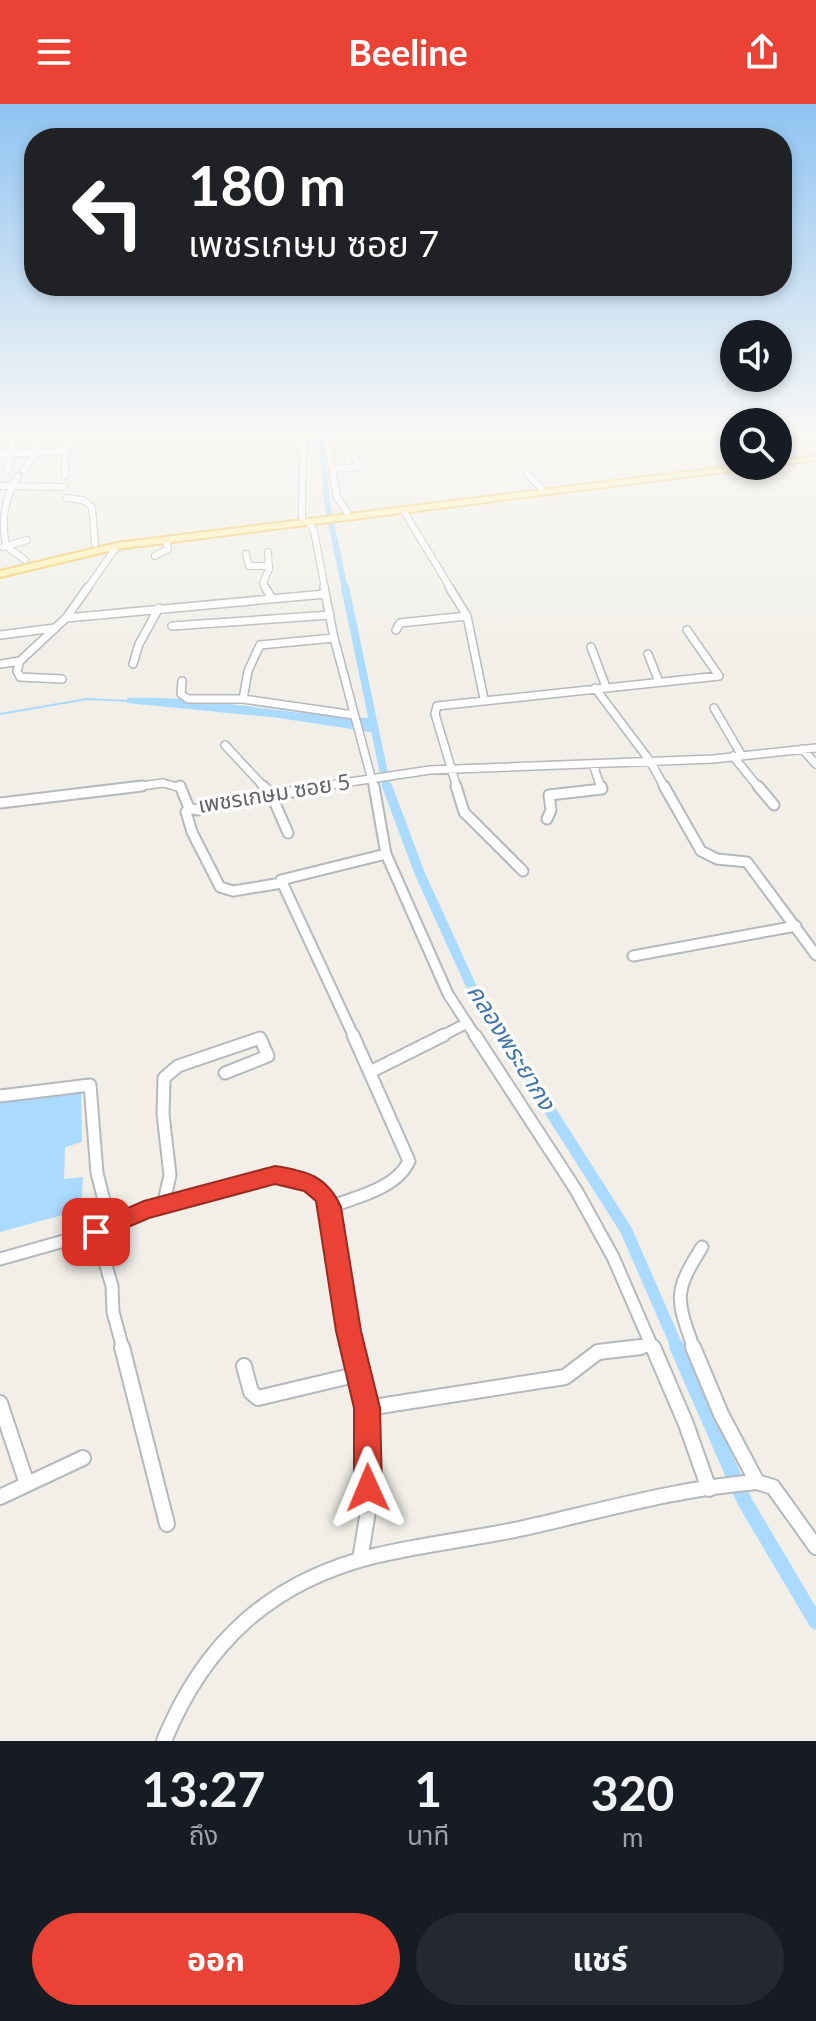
<!DOCTYPE html>
<html lang="th">
<meta charset="utf-8">
<style>
body{margin:0;font-family:Lato,"Noto Sans Thai",sans-serif;background:#242831;color:#f1f3f6;height:100vh;display:flex;flex-direction:column;font-size:30px;white-space:nowrap}
*{box-sizing:border-box;margin:0}
p{font-size:26px;color:#9ea1a6}
.icon{flex:none;width:44px;height:44px;fill:none;stroke:currentColor;stroke-width:2;stroke-linecap:round;stroke-linejoin:round}
.map{position:relative;height:1637px;overflow:hidden}
.sheet{display:flex;flex-direction:column;background:#171b24;flex:1}
.sheet>*{flex:none}
.hud{position:absolute;left:24px;top:24px;width:768px;height:168px;border-radius:32px;box-shadow:0 4px 12px #0003;background:#202124;color:#fff;overflow:hidden}
.tools{position:absolute;left:720px;top:216px;display:grid;gap:16px}
.tools a{display:grid;place-items:center;width:72px;height:72px;border-radius:50%;background:#171b24;box-shadow:0 4px 12px #0003;font-size:40px}
.pin{position:absolute;display:grid;place-items:center;width:68px;height:68px;color:#fff;margin:-34px;border-radius:16px;box-shadow:0 4px 12px #0006}
.me{position:absolute;width:88px;margin:-44px;rotate:359deg;stroke-linejoin:round;filter:drop-shadow(0 0 6px #0008)}
.turn{display:flex;align-items:center;gap:28px;height:168px;padding:0 32px;font-size:36px}
.turn .icon{width:104px;height:104px;stroke-width:2.5}
.turn b{display:block;font-size:56px;line-height:68px}
.eta{display:flex;justify-content:space-evenly;align-items:center;height:136px;text-align:center}
.eta b{font-size:48px;font-weight:700;line-height:56px}
.cta{display:flex;gap:16px;margin-top:auto;padding:16px 32px}
.cta a{flex:1;height:92px;border-radius:48px;background:#ea4335;color:#fff;font-size:32px;font-weight:700;line-height:92px;text-align:center}
.cta a+a{background:#242831;color:#f1f3f6}
header{display:flex;justify-content:space-between;align-items:center;height:104px;padding:0 32px;background:#ea4335;color:#fff;font-size:36px;font-weight:700}
.map>svg:first-child{display:block}
.water{fill:#aadaff}
.lines{fill:none;stroke-linecap:round;stroke-linejoin:round}
.stream{stroke:#aadaff;stroke-width:2}
.canal-far4{stroke:#aadaff;stroke-width:6}
.canal-far3{stroke:#aadaff;stroke-width:8}
.canal-far2{stroke:#aadaff;stroke-width:10}
.canal-far1{stroke:#aadaff;stroke-width:12}
.canal{stroke:#aadaff;stroke-width:15}
.minor-far4-casing{stroke:#b5b8bc;stroke-width:8}
.minor-far3-casing{stroke:#b5b8bc;stroke-width:10}
.minor-far2-casing{stroke:#b5b8bc;stroke-width:13}
.minor-far1-casing{stroke:#b5b8bc;stroke-width:15}
.minor-casing{stroke:#b5b8bc;stroke-width:18}
.primary-casing{stroke:#f2c960;stroke-width:4}
.minor-far4{stroke:#fff;stroke-width:6}
.minor-far3{stroke:#fff;stroke-width:7}
.minor-far2{stroke:#fff;stroke-width:9}
.minor-far1{stroke:#fff;stroke-width:11}
.minor{stroke:#fff;stroke-width:14}
.primary{fill:#fff2af;fill-rule:evenodd}
.route{fill:#ea4335;stroke:#982c22;stroke-width:2}
.labels{text-anchor:middle;stroke-width:7;stroke-linejoin:round;paint-order:stroke}
.street-label{font-size:22px;fill:#5f6368;stroke:#fff}
.water-label{font-size:24px;font-style:italic;fill:#4174aa;stroke:#fff}
</style>
<header><svg class="icon" aria-label="menu" viewBox="0 0 24 24"><path d="M4 6h16M4 12h16M4 18h16"/></svg>Beeline<svg class="icon" aria-label="share" viewBox="0 0 24 24"><path d="M12 15V3M7 8l5-5 5 5M5 13v7h14v-7"/></svg></header>
<div class="map">
<svg width="816" height="1637" viewBox="0 0 816 1637">
<rect width="100%" height="100%" fill="#f1efe8"/>
<path class="water" d="M127 594C210 591 291 613 374 614L377 629 279 614 127 599Z
M81 988 82 1038 65 1043 64 1075 83 1073 81 1106 0 1128V998Z"/>
<g class="lines">
<path class="stream" d="M0 610 87 595 129 597"/>
<path class="canal-far4" d="M320 326 328 404 345 485"/>
<path class="canal-far3" d="M345 483 387 684"/>
<path class="canal-far2" d="M387 682 420 770 473 886 503 933"/>
<path class="canal-far1" d="M502 931 626 1126 678 1245"/>
<path class="canal" d="M677 1243 745 1398 816 1518"/>
<g class="minor-far4-casing">
<path id="minor-far4" d="M325 326 337 393 347 408
M376 326 380 339
M65 347 68 332
M0 350 65 347V372
M8 350 13 332
M333 365 359 363 355 353
M24 366 36 348 41 331
M7 367 13 349
M527 370 541 384
M18 372C4 396 1 415 6 442L25 456
M0 382 64 383
M66 394 83 396 92 403 95 440
M403 406 451 485
M302 414 303 326
M309 418 314 427 325 485
M3 443 27 436
M246 450 249 462H269
M155 452 168 445 166 436
M87 485 117 442
M266 485 263 479 269 465 268 448"/>
</g>
<g class="minor-far3-casing">
<path id="minor-far3" d="M265 483 271 493
M324 483 334 534 374 684
M449 483 467 512 484 595
M66 514 325 490
M172 522 330 511
M396 526 400 519 467 512
M0 531 55 524
M591 543 606 583
M648 550 659 578
M20 557 17 567 20 573 62 575
M0 560 20 557 66 514 88 483
M133 560 139 540 159 504
M182 577 181 590 188 595H243L248 567 260 541 334 534
M595 584 650 657 665 684
M243 595 354 611
M714 604 742 652
M225 641 265 684
M802 645 816 660
M733 652 759 684
M593 660 601 684
M126 684 163 679 181 684
M310 684 430 666 713 655 816 644
M457 684 435 610 437 602 719 572 687 526"/>
</g>
<g class="minor-far2-casing">
<path id="minor-far2" d="M180 682 189 704 197 706 323 682
M263 682 271 690 288 729
M456 682 464 708 523 767
M664 682 701 747 717 755 747 758 816 851
M758 682 774 701
M0 699 142 682
M189 704 186 708 192 728 220 783 233 787 282 779
M547 715 551 706 549 691 602 685 601 682
M386 750 448 890 476 933
M633 852 796 822
M354 933 281 776 386 750 374 682
M440 933 465 920"/>
</g>
<g class="minor-far1-casing">
<path id="minor-far1" d="M475 931 576 1086 613 1153 653 1245
M370 968 444 931
M0 992 90 981 97 1069 110 1120
M163 1102 170 1071 163 1010 164 974 178 962 260 934 268 952 225 969
M330 1103C356 1093 396 1085 409 1057L353 931
M96 1128 112 1182 113 1208 123 1245
M0 1155 96 1128 144 1106 275 1071 312 1081 325 1092 330 1103 353 1245
M631 1245 652 1241
M694 1245C676 1194 673 1189 702 1143"/>
</g>
<g class="minor-casing">
<path id="minor" d="M122 1243 167 1420
M353 1243 367 1304 368 1407 360 1456
M653 1243 686 1320 709 1385
M693 1243 721 1310 757 1378
M244 1262 251 1288 258 1294 359 1270
M0 1299 27 1380
M367 1304 565 1273 598 1248 641 1243
M0 1393 83 1354
M164 1637C204 1539 270 1478 374 1452 423 1440 474 1435 524 1424 600 1407 679 1384 757 1378L773 1383 816 1443"/>
</g>
<g class="primary-casing">
<path id="primary" d="M816 352V356L778 361V357Z
M735 362H759L755 364 117 445 0 473V467L117 439Z"/>
</g>
<use href="#minor-far4" class="minor-far4"/>
<use href="#minor-far3" class="minor-far3"/>
<use href="#minor-far2" class="minor-far2"/>
<use href="#minor-far1" class="minor-far1"/>
<use href="#minor" class="minor"/>
<use href="#primary" class="primary"/>
</g>
<linearGradient id="sky" x2="0" y2="1"><stop stop-color="#8fc3f1"/><stop offset="0.59" stop-color="#f9f8f5"/><stop offset="1" stop-color="#f9f8f5" stop-opacity="0"/></linearGradient>
<rect width="816" height="555" fill="url(#sky)"/>
<path class="route" d="M275 1062C307 1067 327 1072 341 1103L361 1227 380 1304 382 1384 378 1394 368 1398 358 1394 354 1384V1304L336 1227 316 1097 304 1087 275 1080 149 1114 96 1137 88 1135 84 1128 88 1121 144 1097Z"/>
<g class="labels">
<g class="street-label">
<text transform="translate(274 689) rotate(-9)" y="8">เพชรเกษม ซอย 5</text>
</g>
<g class="water-label">
<text transform="translate(511 943) rotate(58)" y="8">คลองพระยากง</text>
</g>
</g>
</svg>
<div class="tools">
<a><svg class="icon" aria-label="sound" viewBox="0 0 24 24"><path d="M4 9h4l5-4v14l-5-4H4zM17 9q2 3 0 6"/></svg></a>
<a><svg class="icon" aria-label="search" viewBox="0 0 24 24"><circle cx="10" cy="10" r="6"/><path d="M15 15l6 6"/></svg></a>
</div>
<div class="pin" style="left:96px;top:1128px;background:#d93025"><svg class="icon" aria-label="arrive" viewBox="0 0 24 24"><path d="M6 21V4h12l-3 4 3 4H6"/></svg></div>
<svg class="me" style="left:368px;top:1384px" viewBox="-20 -20 40 40"><path d="M0-17L14 15 0 8-14 15z" fill="#ea4335" stroke="#fff" stroke-width="4"/></svg>
<div class="hud">
<div class="turn"><svg class="icon" aria-label="left" viewBox="0 0 24 24"><path d="M17 20v-9H6M10 6l-5 5 5 5"/></svg><div><b>180 m</b>เพชรเกษม ซอย 7</div></div>
</div>
</div>
<section class="sheet">
<div class="eta">
<div><b>13:27</b><p>ถึง</p></div>
<div><b>1</b><p>นาที</p></div>
<div><b>320</b><p>m</p></div>
</div>
<div class="cta"><a>ออก</a><a>แชร์</a></div>
</section>
